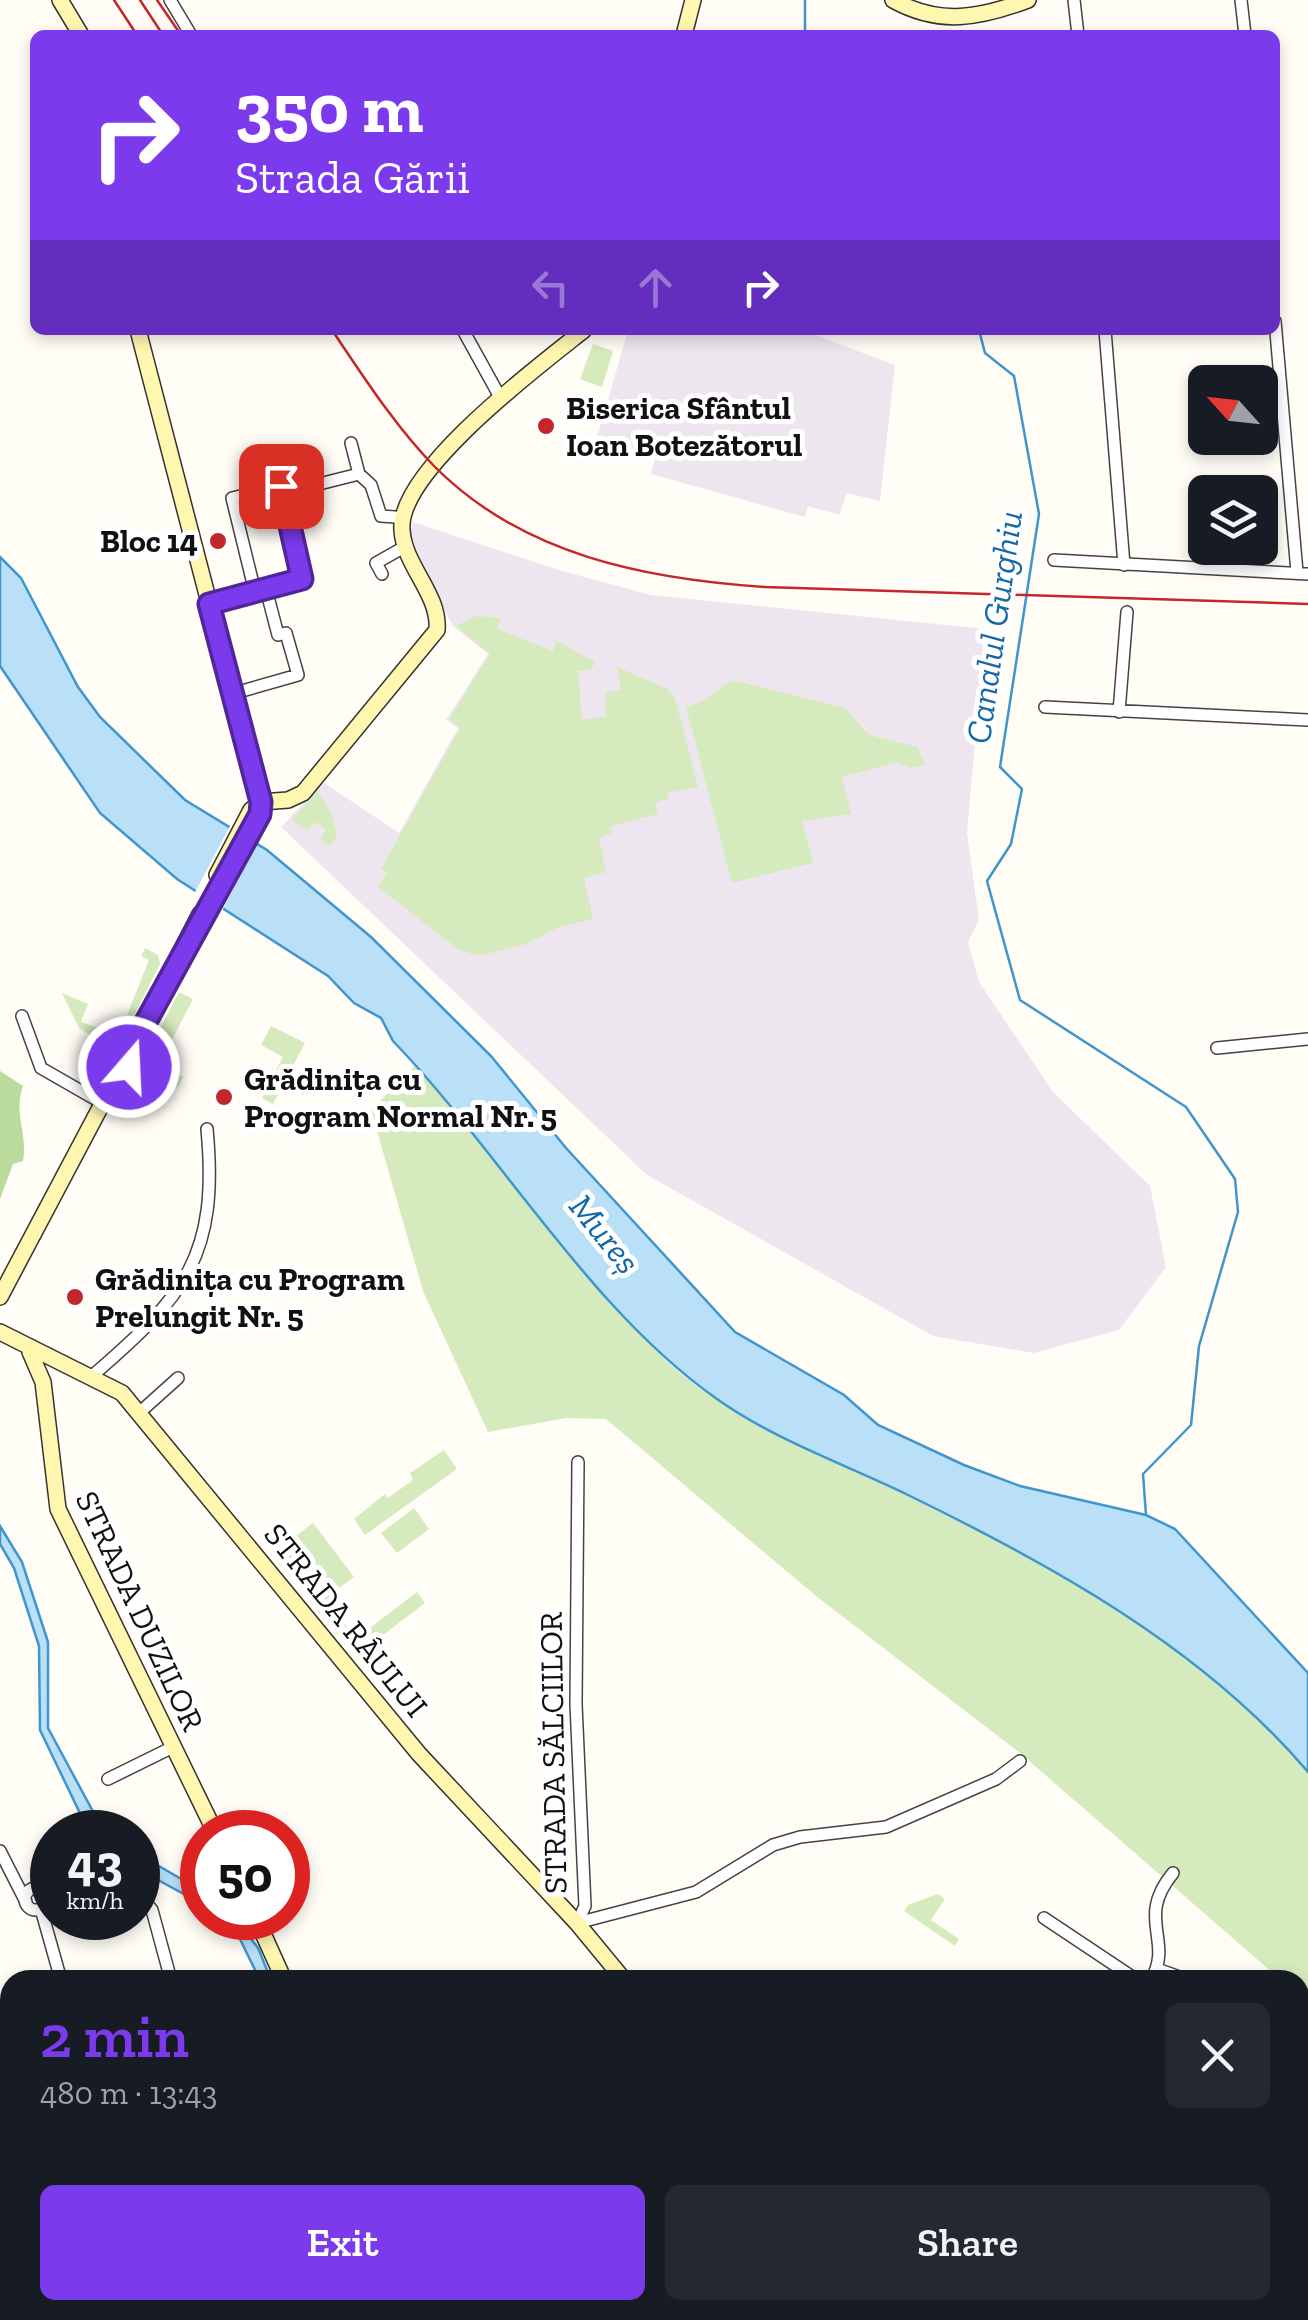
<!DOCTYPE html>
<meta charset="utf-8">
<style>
body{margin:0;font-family:"Zilla Slab",serif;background:#242831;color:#f1f3f6;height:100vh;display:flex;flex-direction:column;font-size:38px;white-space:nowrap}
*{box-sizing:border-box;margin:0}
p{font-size:32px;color:#9ea1a6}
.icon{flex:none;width:55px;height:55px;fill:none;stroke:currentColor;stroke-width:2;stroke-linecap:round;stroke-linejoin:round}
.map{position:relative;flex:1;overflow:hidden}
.details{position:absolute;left:0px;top:1970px;width:1310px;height:350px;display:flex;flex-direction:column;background:#171b24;border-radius:30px 30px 0 0;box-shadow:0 5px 15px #0003}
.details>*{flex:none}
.hud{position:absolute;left:30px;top:30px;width:1250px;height:305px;border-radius:15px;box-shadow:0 5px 15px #0003;background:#7c3aed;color:#fff;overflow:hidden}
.needle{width:65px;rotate:297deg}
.controls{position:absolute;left:1188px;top:365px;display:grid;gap:20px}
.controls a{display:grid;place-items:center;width:90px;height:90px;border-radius:15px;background:#171b24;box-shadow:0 5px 15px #0003;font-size:50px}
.speed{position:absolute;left:30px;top:1810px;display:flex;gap:20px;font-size:50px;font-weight:700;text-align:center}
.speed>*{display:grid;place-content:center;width:130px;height:130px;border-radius:50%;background:#171b24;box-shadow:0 5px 15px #0003;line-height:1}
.speed small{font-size:25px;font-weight:400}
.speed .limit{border:15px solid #d22;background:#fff;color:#111}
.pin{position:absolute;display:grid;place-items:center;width:85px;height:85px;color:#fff;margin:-42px;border-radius:20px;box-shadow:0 5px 15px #0006}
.me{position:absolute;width:110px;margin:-55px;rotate:19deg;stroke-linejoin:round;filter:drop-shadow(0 0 8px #0008)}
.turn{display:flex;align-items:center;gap:35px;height:210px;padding:0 40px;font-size:45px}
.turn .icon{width:130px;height:130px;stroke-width:2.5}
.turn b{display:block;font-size:70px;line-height:85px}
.lanes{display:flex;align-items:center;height:95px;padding:0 40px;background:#0003;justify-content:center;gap:50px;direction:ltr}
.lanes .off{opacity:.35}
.round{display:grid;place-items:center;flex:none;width:105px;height:105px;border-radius:15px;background:#242831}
.summary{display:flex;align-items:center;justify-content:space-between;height:170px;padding:0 40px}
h1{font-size:60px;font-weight:600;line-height:75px;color:#7c3aed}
.button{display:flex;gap:20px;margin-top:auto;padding:20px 40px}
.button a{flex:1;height:115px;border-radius:15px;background:#7c3aed;color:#fff;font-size:40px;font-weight:600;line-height:115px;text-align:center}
.button a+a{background:#242831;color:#f1f3f6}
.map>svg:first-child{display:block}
.industrial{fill:#eee6ef}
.green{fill:#d5ebbd}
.forest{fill:#b9dc9c}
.water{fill:#b9e0f7;stroke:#3f96cf;stroke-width:2.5}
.pier{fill:#fffdf5}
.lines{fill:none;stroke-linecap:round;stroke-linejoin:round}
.stream{stroke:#3f96cf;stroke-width:2.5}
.street-casing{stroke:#444;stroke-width:14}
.secondary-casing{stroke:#333;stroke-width:18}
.primary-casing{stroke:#222;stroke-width:20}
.street{stroke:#fff;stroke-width:11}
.secondary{stroke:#fff6b0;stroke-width:15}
.primary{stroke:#f9d66b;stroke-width:18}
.rail{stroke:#c4262e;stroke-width:2.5}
.route-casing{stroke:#51269a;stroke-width:25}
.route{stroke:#7c3aed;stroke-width:18}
.poi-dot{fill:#c4262e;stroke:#fff;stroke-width:4}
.labels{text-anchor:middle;stroke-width:10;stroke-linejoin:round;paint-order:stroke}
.poi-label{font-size:32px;font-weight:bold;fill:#111;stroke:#fff;text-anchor:start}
.street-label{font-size:32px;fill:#111;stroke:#fff}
.water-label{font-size:35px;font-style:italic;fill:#1768a6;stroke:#fff}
</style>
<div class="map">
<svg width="1308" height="2320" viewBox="0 0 1308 2320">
<rect width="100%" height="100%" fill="#fffdf5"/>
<path class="industrial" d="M628 330H802L895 365 880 501 847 493 839 515 808 506 805 517 651 474 655 459 596 441Z
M413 522 562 571 651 595 985 629 967 833 979 920 968 942 979 982 1053 1092 1150 1186 1166 1267 1119 1330 1034 1353 933 1336 647 1175 281 827 323 782 399 833 458 728 446 720 488 654 453 626 415 552 410 531Z"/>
<path class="green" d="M593 344 613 351 602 387 580 379Z
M476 616 501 618 497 629 553 651 557 641 595 662 591 670 578 671 582 719 606 717 605 692 621 690 617 667 667 689 675 698 698 787 667 793 668 799 655 803 658 814 611 826 612 834 599 838 606 872 584 878 593 919 561 926 526 944 478 956 458 949 378 887 387 873 381 869 460 728 449 719 490 654 456 626Z
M732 680 845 708 869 735 918 747 925 765 910 768 897 762 842 777 851 814 802 821 813 863 732 883 686 707 703 701Z
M317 791 331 812 337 836 330 846 320 839 326 830 315 822 308 831 292 820Z
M145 948 158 955 160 964 120 1043 107 1046 79 1028 62 993 88 1004 81 1022 119 1035 149 960 141 956Z
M179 992 193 999 165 1053 151 1046Z
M271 1026 305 1043 273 1104 262 1098 283 1057 261 1045Z
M150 1048 164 1055 160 1065 183 1077 178 1087 139 1069Z
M416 1065C466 1126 516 1186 566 1247 612 1301 659 1366 721 1402 764 1427 812 1447 857 1470 1017 1549 1191 1633 1308 1772V2012L1300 2003V1980H1281L1020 1753 816 1596 606 1419 566 1418 488 1432 423 1291 371 1110Z
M444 1450 457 1469 365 1535 354 1519 385 1494 388 1498 413 1480 410 1473Z
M414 1508 429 1529 397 1553 381 1533Z
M313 1523 354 1577 329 1595 353 1638 345 1644 272 1554Z
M417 1592 425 1603 370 1645 362 1634Z
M938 1894 945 1899 931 1920 959 1939 955 1946 904 1911 908 1905Z"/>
<path class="forest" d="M0 1071 23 1086C13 1113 28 1134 23 1161L13 1164 0 1199Z"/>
<path class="water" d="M0 557 21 578 78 687 100 717 185 800 267 850 371 937 491 1056 566 1148 735 1332 844 1395 878 1425 964 1465 1020 1486 1146 1515 1175 1529 1308 1673V1772C1203 1648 1050 1564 906 1494 844 1464 773 1439 717 1399 590 1310 500 1152 393 1041L381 1018 354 1003 328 976 177 879 100 813 0 666Z
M0 1526 22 1562 48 1642V1728L104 1832H89L40 1730 39 1646 14 1568 0 1544Z
M138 1854 202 1891V1904L138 1869Z
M221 1918H235L258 1948 271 1980H260L237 1933Z"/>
<path class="pier" d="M231 824 259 840 221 913 193 896Z"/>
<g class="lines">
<path class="stream" d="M805 35V0
M979 330 985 353 1014 376 1039 514 1000 767 1022 789 1011 844 987 881 1020 1000 1186 1107 1235 1179 1238 1212 1199 1346 1191 1425 1143 1474 1146 1515
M157 2320 165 2310"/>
<g class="street-casing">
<path id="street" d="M170 0 191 35
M1074 0 1078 35
M1241 0 1245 35
M1275 321 1297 572
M463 330 500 397
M1105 330 1124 565
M359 474 371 485 381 516 395 517
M1054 560 1308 574
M382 574 376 563 399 550
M255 592 232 498 281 486 283 493
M209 604 302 579 283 493 359 474 351 443
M242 691 298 675 286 633 278 635 266 589
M1045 707 1308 720
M1119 712 1127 612
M22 1016 41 1068 102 1103
M1217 1048 1308 1039
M92 1376C185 1296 219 1256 207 1129
M139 1413 178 1378
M108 1779 173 1747
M0 1851 26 1902
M25 1899a11 11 0 1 1 22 0a11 11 0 1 1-22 0Z
M138 1893 152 1910 171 1980
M41 1909 61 1980
M1044 1918 1137 1980
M577 1923 696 1892 773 1845 800 1837 886 1827 996 1779 1020 1761
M577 1923 585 1906 576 1704 578 1462
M1157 1969 1188 1980
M1151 1980C1174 1940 1135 1919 1173 1873
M1300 2170H1308
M0 2185 10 2193
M618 2310 652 2320"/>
</g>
<g class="secondary-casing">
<path id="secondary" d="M60 0 81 35
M893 0C940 26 980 18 1028 0
M684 35 693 0
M138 330 261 802 260 814 209 912 199 920
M261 802 288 800 303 793 437 630C440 594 404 566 402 530 397 472 540 365 584 330
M217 875 251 810 261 802
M126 1058 200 914
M0 1297 119 1072
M0 1332 122 1393 419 1754 577 1923 624 1980
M30 1352 43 1382 58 1509 215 1832
M256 1918 284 1980
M738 2320 740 2310"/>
</g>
<g class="primary-casing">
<path id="primary" d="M0 2258 10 2256
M357 2310 391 2320"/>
</g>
<use href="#street" class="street"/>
<use href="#secondary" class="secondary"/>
<use href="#primary" class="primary"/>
<path class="rail" d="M114 0 137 35
M140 0 163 35
M157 0 181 35
M332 330C363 376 395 426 434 466 522 555 645 579 765 587L1308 604"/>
</g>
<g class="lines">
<g class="route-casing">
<path id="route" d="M129 1067 126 1058 260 814 261 802 209 604 302 579 281 486"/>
</g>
<use href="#route" class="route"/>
</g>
<g class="poi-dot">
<circle cx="546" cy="426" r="10"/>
<circle cx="218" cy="541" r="10"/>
<circle cx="224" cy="1097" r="10"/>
<circle cx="75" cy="1297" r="10"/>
</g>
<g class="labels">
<g class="poi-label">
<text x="566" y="419">Biserica Sfântul<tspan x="566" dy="37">Ioan Botezătorul</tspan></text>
<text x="198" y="552" text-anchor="end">Bloc 14</text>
<text x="244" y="1090">Grădinița cu<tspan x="244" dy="37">Program Normal Nr. 5</tspan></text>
<text x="95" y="1290">Grădinița cu Program<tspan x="95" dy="37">Prelungit Nr. 5</tspan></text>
</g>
<g class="street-label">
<text transform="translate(140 1611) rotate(65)" y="11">STRADA DUZILOR</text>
<text transform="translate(346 1620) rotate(51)" y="11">STRADA RÂULUI</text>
<text transform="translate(553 1753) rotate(-91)" y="11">STRADA SĂLCIILOR</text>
</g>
<g class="water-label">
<text transform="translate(994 627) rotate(-82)" y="12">Canalul Gurghiu</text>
<text transform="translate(605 1234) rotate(51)" y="12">Mureș</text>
</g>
</g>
</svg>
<div class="controls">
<a><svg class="needle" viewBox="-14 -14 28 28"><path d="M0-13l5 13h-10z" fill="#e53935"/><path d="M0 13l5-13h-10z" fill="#9ea1a6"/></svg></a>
<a><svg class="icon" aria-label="layers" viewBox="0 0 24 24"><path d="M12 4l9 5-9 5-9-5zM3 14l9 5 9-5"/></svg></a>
</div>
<div class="speed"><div>43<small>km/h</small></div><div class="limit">50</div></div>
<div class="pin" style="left:281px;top:486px;background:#d93025"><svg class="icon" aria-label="arrive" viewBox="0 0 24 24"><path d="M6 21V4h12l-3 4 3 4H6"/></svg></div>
<svg class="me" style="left:129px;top:1067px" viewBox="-20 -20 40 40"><circle r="17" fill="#7c3aed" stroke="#fff" stroke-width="3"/><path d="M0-11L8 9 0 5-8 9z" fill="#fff"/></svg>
<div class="hud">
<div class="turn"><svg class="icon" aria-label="right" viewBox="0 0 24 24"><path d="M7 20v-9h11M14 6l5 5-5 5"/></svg><div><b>350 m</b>Strada Gării</div></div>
<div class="lanes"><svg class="icon off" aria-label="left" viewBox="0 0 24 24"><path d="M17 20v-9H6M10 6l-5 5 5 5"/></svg><svg class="icon off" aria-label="ahead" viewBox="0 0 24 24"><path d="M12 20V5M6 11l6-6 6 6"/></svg><svg class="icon" aria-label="right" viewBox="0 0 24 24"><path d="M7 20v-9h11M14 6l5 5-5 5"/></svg></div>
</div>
<section class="details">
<div class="summary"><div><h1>2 min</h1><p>480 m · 13:43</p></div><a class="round"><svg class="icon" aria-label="close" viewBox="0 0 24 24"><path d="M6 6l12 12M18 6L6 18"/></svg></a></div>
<div class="button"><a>Exit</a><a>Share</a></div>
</section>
</div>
